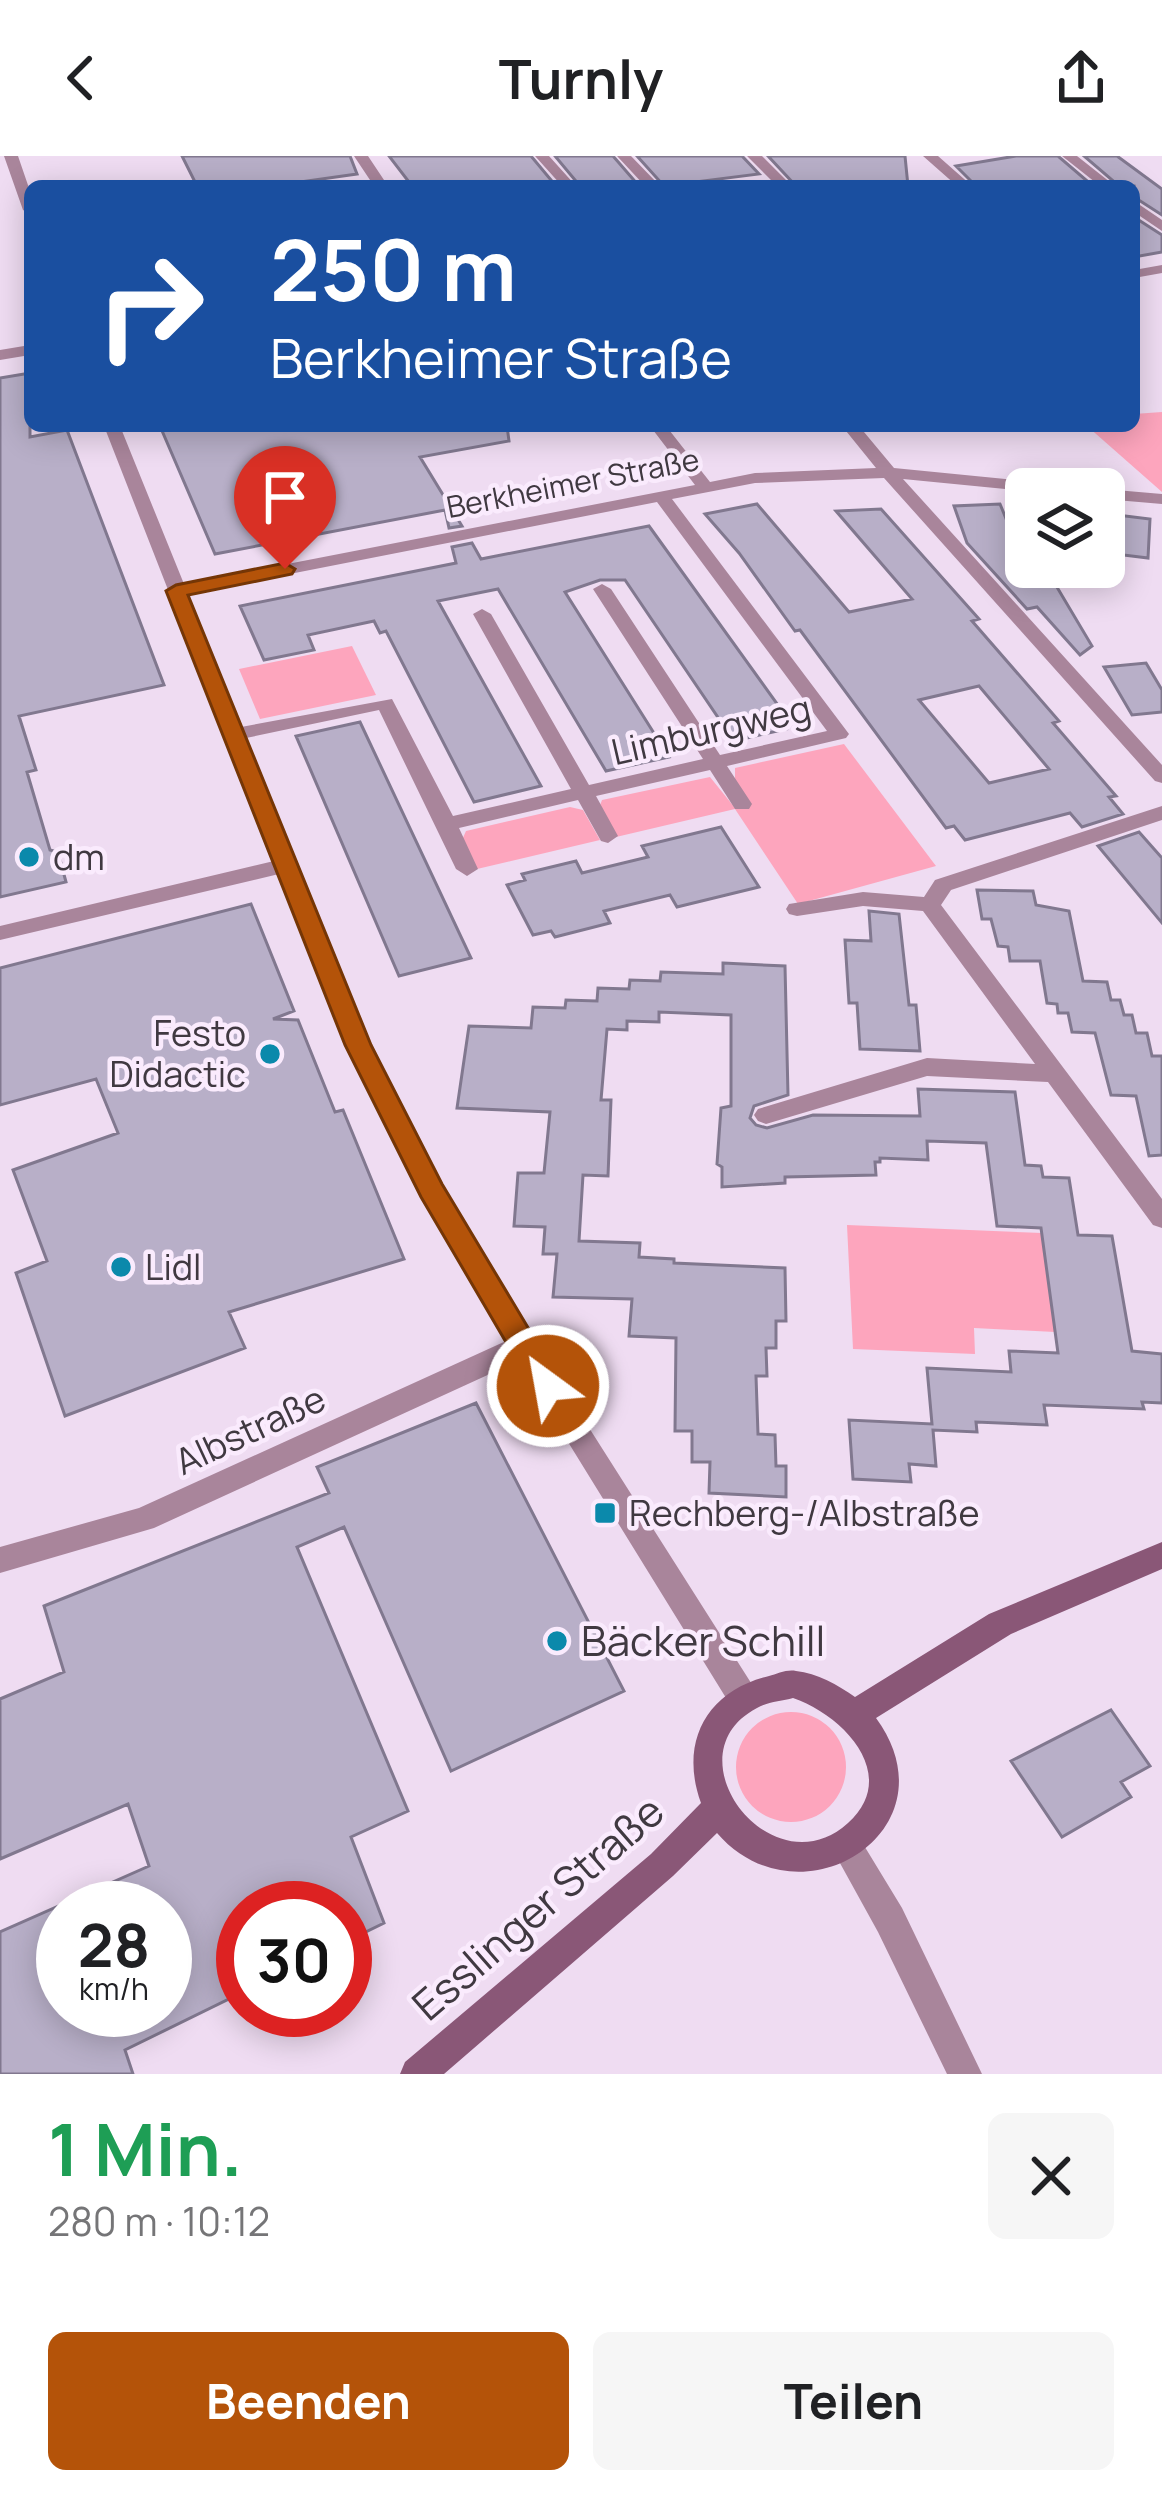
<!DOCTYPE html>
<html lang="de">
<meta charset="utf-8">
<style>
body{margin:0;font-family:Manrope,sans-serif;background:#f6f6f6;color:#202124;height:100vh;display:flex;flex-direction:column;font-size:45px;white-space:nowrap}
*{box-sizing:border-box;margin:0}
p{font-size:39px;color:#757577}
.icon{flex:none;width:66px;height:66px;fill:none;stroke:currentColor;stroke-width:2;stroke-linecap:round;stroke-linejoin:round}
.map{position:relative;height:1918px;overflow:hidden}
.details{display:flex;flex-direction:column;background:#fff;flex:1}
.details>*{flex:none}
.guide{position:absolute;left:24px;top:24px;width:1116px;height:252px;border-radius:18px;box-shadow:0 6px 30px #0003;background:#1a4fa0;color:#fff;overflow:hidden}
.fabs{position:absolute;left:1005px;top:312px;display:grid;gap:24px}
.fabs a{display:grid;place-items:center;width:120px;height:120px;border-radius:18px;background:#fff;box-shadow:0 6px 30px #0003;font-size:60px}
.speed{position:absolute;left:36px;top:1725px;display:flex;gap:24px;font-size:60px;font-weight:700;text-align:center}
.speed>*{display:grid;place-content:center;width:156px;height:156px;border-radius:50%;background:#fff;box-shadow:0 6px 30px #0003;line-height:1}
.speed small{font-size:30px;font-weight:400}
.speed .limit{border:18px solid #d22;background:#fff;color:#111}
.pin{position:absolute;display:grid;place-items:center;width:102px;height:102px;color:#fff;margin:-123px -51px;border-radius:50% 50% 50% 0;rotate:-45deg;box-shadow:0 0 12px #0007}
.pin .icon{rotate:45deg}
.me{position:absolute;width:132px;margin:-66px;rotate:328deg;stroke-linejoin:round;filter:drop-shadow(0 0 9px #0008)}
.turn{display:flex;align-items:center;gap:42px;height:252px;padding:0 48px;font-size:54px}
.turn .icon{width:156px;height:156px;stroke-width:2.5}
.turn b{display:block;font-size:84px;line-height:102px}
.round{display:grid;place-items:center;flex:none;width:126px;height:126px;border-radius:18px;background:#f6f6f6}
.headline{display:flex;align-items:center;justify-content:space-between;height:204px;padding:0 48px}
h1{font-size:72px;font-weight:700;line-height:90px;color:#1e9e55}
.primary-button{display:flex;gap:24px;margin-top:auto;padding:24px 48px}
.primary-button a{flex:1;height:138px;border-radius:18px;background:#b45309;color:#fff;font-size:48px;font-weight:700;line-height:138px;text-align:center}
.primary-button a+a{background:#f6f6f6;color:#202124}
header{display:flex;justify-content:space-between;align-items:center;height:156px;padding:0 48px;background:#fff;font-size:54px;font-weight:700}
.map>svg:first-child{display:block}
.green{fill:#fda5bd}
.building{fill:#b8afc8;stroke:#81788f;stroke-width:3;fill-rule:evenodd}
.lines{fill:none;stroke-linecap:round;stroke-linejoin:round}
.minor{fill:#a9859b;fill-rule:evenodd}
.secondary{fill:#8a5777;fill-rule:evenodd}
.route{fill:#b45309;stroke:#753606;stroke-width:3}
.poi-dot{fill:#0b89ab;stroke:#faebfd;stroke-width:4.5}
.labels{text-anchor:middle;stroke-width:9;stroke-linejoin:round;paint-order:stroke}
.far-street-label{font-size:30px;fill:#403941;stroke:#faebfd}
.street-label{font-size:36px;fill:#403941;stroke:#faebfd}
.poi-label{font-size:36px;fill:#403941;stroke:#faebfd;text-anchor:start}
.near-poi-label{font-size:42px;fill:#403941;stroke:#faebfd;text-anchor:start}
.near-street-label{font-size:42px;fill:#403941;stroke:#faebfd}
</style>
<header><svg class="icon" aria-label="back" viewBox="0 0 24 24"><path d="M15 5l-7 7 7 7"/></svg>Turnly<svg class="icon" aria-label="share" viewBox="0 0 24 24"><path d="M12 15V3M7 8l5-5 5 5M5 13v7h14v-7"/></svg></header>
<div class="map">
<svg width="1162" height="1918" viewBox="0 0 1162 1918">
<rect width="100%" height="100%" fill="#efdcf2"/>
<path class="green" d="M1162 256V336L1087 270H1134V258Z
M352 490 376 539 260 563 239 513Z
M844 588 936 710 798 748 735 653 616 681 599 652 602 644 710 621 735 652V612Z
M570 651 583 654 600 684 477 713 462 684 466 675Z
M847 1069 1042 1077 1055 1176 974 1172 975 1198 853 1193Z
M736 1611a55 55 0 1 1 110 0a55 55 0 1 1-110 0Z"/>
<path class="building" d="M182 0H350L357 18 272 30H197Z
M389 0H531L556 30H412Z
M555 0H613L639 30H580Z
M637 0H742L759 18 664 30Z
M768 0H905L908 30H796Z
M1016 0H1058L1093 30H976L956 10Z
M1084 0H1117L1162 33V59L1134 41V30H1119Z
M1134 61 1162 79V96L1134 101Z
M30 217V281L67 274 164 529 19 560 36 614 27 616 50 694 58 696 66 726 0 741V222Z
M160 270H507L509 285 420 301 462 370 449 372 445 354 215 398Z
M757 348 849 456 912 443 836 355 881 353 979 463 972 465 1059 565 1053 567 1116 640 1109 641 1123 658 1082 671 1070 657 965 684 954 670 946 672 800 474 795 475 739 397 705 358ZM979 530 1049 613 989 627 919 544Z
M1000 348 1026 411H1045L1092 490 1080 499 1037 451 1027 453 967 387 954 350Z
M1109 358 1150 363 1148 402 1107 397Z
M649 370 788 563 780 565 786 573 734 585 625 424H600L565 436 669 601 606 615 498 433 438 445 541 630 474 646 386 475 380 477 374 465 308 479 314 494 264 504 240 450 456 407 452 391 472 387 481 403Z
M1146 507 1162 534V556L1132 559 1104 511Z
M360 566 471 802 399 820 296 580Z
M721 671 759 731 677 751 670 739 604 755 610 767 555 781 551 775 533 779 507 729 525 724 522 718 576 705 582 717 648 701 642 690Z
M1139 676 1162 702V767L1098 690Z
M977 734 1033 735 1036 749 1069 755 1083 825 1107 826 1111 844H1120L1124 859H1132L1136 877H1147L1152 900H1162V999L1149 1000 1136 940 1111 939 1095 877 1072 876 1068 857H1058L1057 848 1047 847 1040 805H1010L1008 791 998 790 991 763H982Z
M251 748 294 855 273 863 298 864 335 956 343 954 404 1103 229 1156 245 1192 65 1260 16 1117 47 1105 13 1014 118 977 96 923 0 949V812Z
M869 755 899 758 909 849H916L920 895 860 893 857 847H849L845 784 871 785Z
M723 807 785 810 788 939 754 950 750 962 756 969 767 972 813 959 920 960 918 933 1015 936 1025 1009 1041 1010 1043 1021 1069 1022 1078 1079 1112 1080 1132 1195 1162 1198V1247L1142 1246 1144 1253 1044 1249 1047 1269 976 1266 977 1276 933 1274 936 1310 909 1308 911 1326 853 1323 849 1264 932 1268 927 1212 1011 1216 1009 1195 1058 1197 1041 1072 997 1070 986 987 927 985 928 1004 880 1002V1006H875L876 1019 785 1021V1027L722 1031V1011L717 1008 721 952 731 950V859L659 856V866L627 865V874L607 873 601 944H611L608 1020 583 1019 579 1085 640 1087 639 1101 674 1103V1107L785 1112 786 1165H776V1192H766L767 1220H756L758 1278 775 1279 776 1310H786V1341L709 1337 710 1306H692V1275H675L676 1182 629 1180 632 1143 553 1141 557 1098H543L545 1071 514 1070 518 1017H544L550 956 457 952 469 870 531 872 533 851 565 852 566 844 597 845 598 832 629 833 630 824 660 825 661 816 723 818Z
M476 1247 624 1535 451 1615 344 1371 297 1391 408 1655 351 1681 384 1767 345 1786V1752H243V1836L125 1894 133 1918H0V1776L149 1710 128 1648 0 1703V1543L64 1516 44 1450 329 1337 317 1311ZM63 1752H165V1854H63Z
M1111 1554 1150 1610 1121 1626 1131 1641 1062 1681 1011 1605Z"/>
<g class="lines">
<path class="minor" d="M4 0H18L30 35V58L23 54Z
M354 0H368L388 30H374Z
M535 0H549L576 30H562Z
M617 0H631L660 30H645Z
M747 0H762L792 30H777Z
M923 0H938L972 30H957Z
M1062 0H1077L1115 30H1100Z
M1134 45 1162 64V75L1134 56Z
M1162 109V117L1134 122V114Z
M30 189V199L0 204V194Z
M104 270H120L184 428 695 329 650 270H666L710 326 755 317 876 312 842 270H859L894 312 1056 328 1064 333 1026 335 903 323 1162 609V627L1155 625 884 322 755 327 672 343 849 578 846 582 727 610 752 648 749 653H735L710 614 596 640 618 680 608 687 601 685 578 644 459 672 478 713 467 720 456 713 379 554 246 582 370 889 440 1029 532 1182 753 1530 757 1540 753 1550 742 1554 731 1550 518 1205 154 1372 0 1417V1391L139 1352 506 1185 421 1040 346 889 279 718 0 784V770L274 705ZM657 346 827 575 720 599 611 433 602 428 593 433 703 603 589 629 491 458 482 453 473 458 571 633 453 660 392 543 241 571 188 438Z
M1104 333 1162 338V348L1104 343Z
M1162 650V664L951 734 941 749 1162 1043V1072L1153 1069 1048 926 927 920 766 968 758 965 754 959 758 953 927 902 1035 908 923 755 863 750 797 760 789 758 786 753 789 748 863 736 924 741 935 724Z
M846 1673 857 1678 902 1752 982 1918H947L878 1776 830 1689 835 1678Z"/>
<path class="secondary" d="M1162 1386V1413L1011 1478 876 1562C958 1674 800 1773 717 1677L673 1720 444 1918H400L405 1906 651 1698 701 1647C679 1587 706 1535 769 1520 777 1518 787 1513 796 1515 817 1517 838 1529 855 1541L989 1458ZM793 1542C843 1559 901 1619 848 1667 772 1736 667 1599 757 1552 767 1546 782 1545 793 1542Z"/>
</g>
<path class="route" d="M285 407 295 413 292 418 188 439 371 889 442 1028 563 1230 559 1239 548 1243 537 1239 421 1041 345 889 166 435 176 429Z"/>
<g class="poi-dot">
<circle cx="29" cy="701" r="12"/>
<circle cx="270" cy="898" r="12"/>
<circle cx="121" cy="1111" r="12"/>
<rect x="593" y="1345" width="24" height="24" rx="6"/>
<circle cx="557" cy="1485" r="12"/>
</g>
<g class="labels">
<g class="far-street-label">
<text transform="translate(573 328) rotate(-11)" y="10">Berkheimer Straße</text>
</g>
<g class="street-label">
<text transform="translate(711 574) rotate(-13)" y="13">Limburgweg</text>
<text transform="translate(250 1274) rotate(-25)" y="13">Albstraße</text>
</g>
<g class="poi-label">
<text x="53" y="714">dm</text>
<text x="246" y="890" text-anchor="end">Festo<tspan x="246" dy="41">Didactic</tspan></text>
<text x="145" y="1124">Lidl</text>
<text x="629" y="1370">Rechberg-/Albstraße</text>
</g>
<g class="near-poi-label">
<text x="581" y="1500">Bäcker Schill</text>
</g>
<g class="near-street-label">
<text transform="translate(538 1752) rotate(-41)" y="15">Esslinger Straße</text>
</g>
</g>
</svg>
<div class="fabs">
<a><svg class="icon" aria-label="layers" viewBox="0 0 24 24"><path d="M12 4l9 5-9 5-9-5zM3 14l9 5 9-5"/></svg></a>
</div>
<div class="speed"><div>28<small>km/h</small></div><div class="limit">30</div></div>
<div class="pin" style="left:285px;top:413px;background:#d93025"><svg class="icon" aria-label="arrive" viewBox="0 0 24 24"><path d="M6 21V4h12l-3 4 3 4H6"/></svg></div>
<svg class="me" style="left:548px;top:1230px" viewBox="-20 -20 40 40"><circle r="17" fill="#b45309" stroke="#fff" stroke-width="3"/><path d="M0-11L8 9 0 5-8 9z" fill="#fff"/></svg>
<div class="guide">
<div class="turn"><svg class="icon" aria-label="right" viewBox="0 0 24 24"><path d="M7 20v-9h11M14 6l5 5-5 5"/></svg><div><b>250 m</b>Berkheimer Straße</div></div>
</div>
</div>
<section class="details">
<div class="headline"><div><h1>1 Min.</h1><p>280 m · 10:12</p></div><a class="round"><svg class="icon" aria-label="close" viewBox="0 0 24 24"><path d="M6 6l12 12M18 6L6 18"/></svg></a></div>
<div class="primary-button"><a>Beenden</a><a>Teilen</a></div>
</section>
